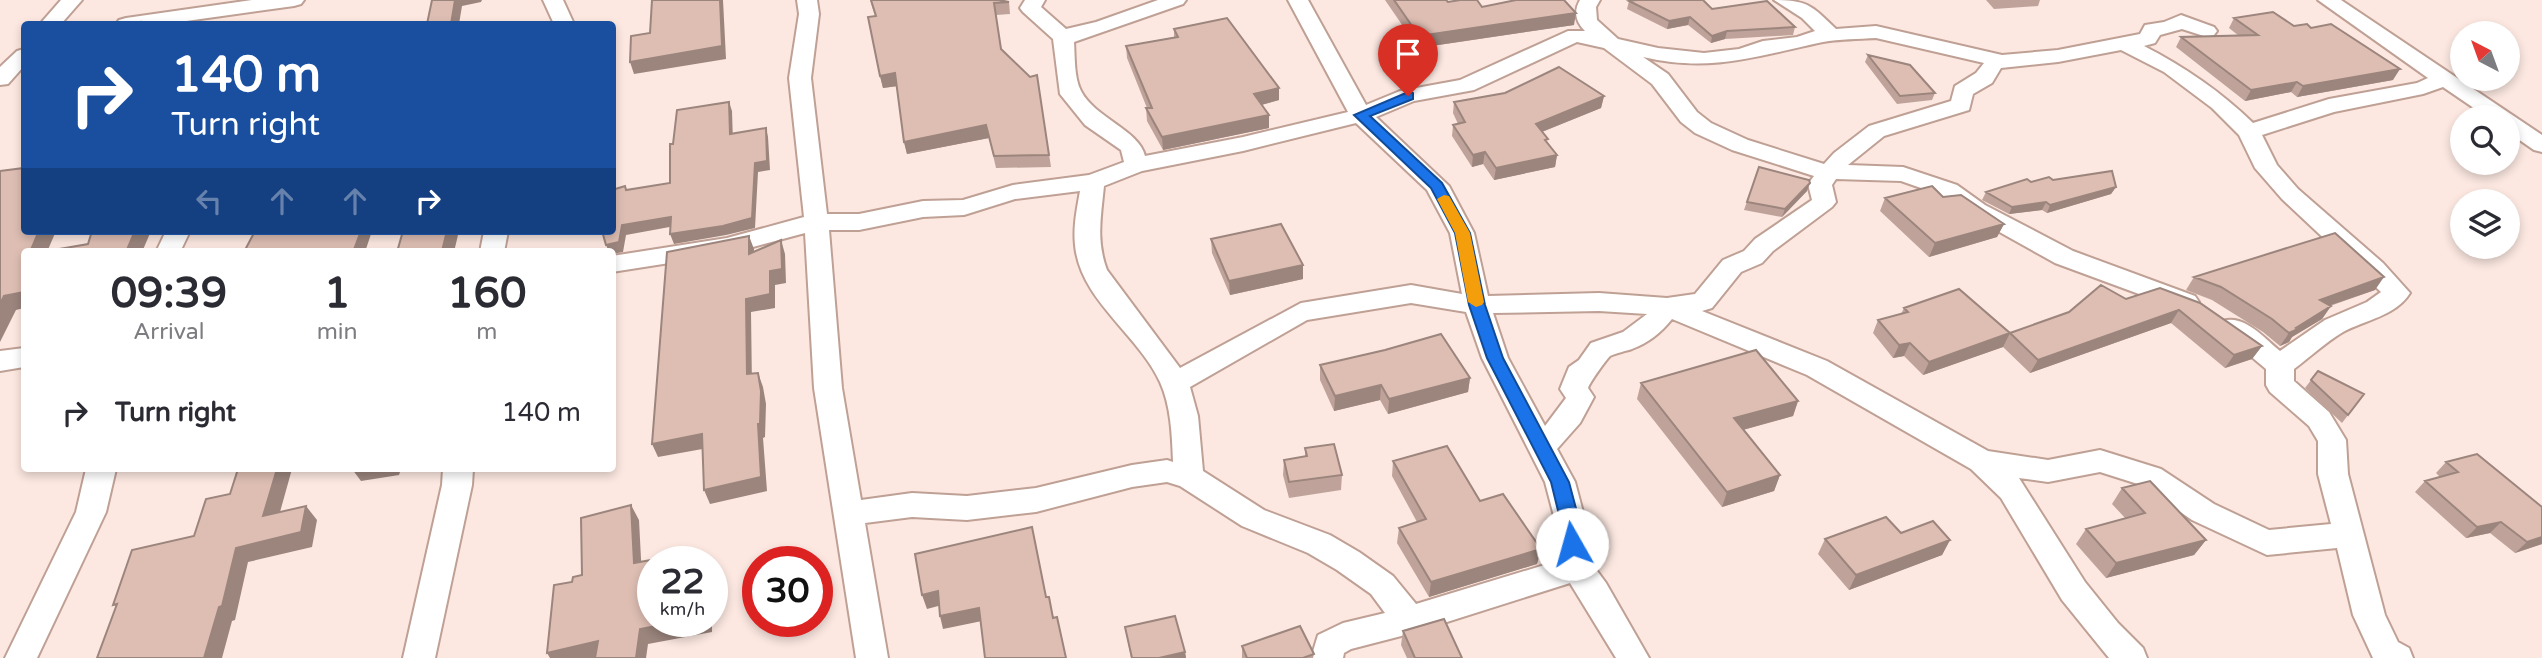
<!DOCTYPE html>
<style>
body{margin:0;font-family:"Varela Round",sans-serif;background:#f7f7f7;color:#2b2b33;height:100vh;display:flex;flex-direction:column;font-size:26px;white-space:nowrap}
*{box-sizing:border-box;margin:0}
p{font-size:23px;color:#7c7c81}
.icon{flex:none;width:38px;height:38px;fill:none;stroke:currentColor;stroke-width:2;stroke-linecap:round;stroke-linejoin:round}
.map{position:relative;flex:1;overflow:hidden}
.panel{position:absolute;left:21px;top:248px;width:595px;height:224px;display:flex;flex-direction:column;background:#fff;border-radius:7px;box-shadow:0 4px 10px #0003}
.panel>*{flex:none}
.hud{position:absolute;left:21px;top:21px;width:595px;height:214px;border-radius:7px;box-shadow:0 4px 10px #0003;background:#1a4fa0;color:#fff;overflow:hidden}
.needle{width:46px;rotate:319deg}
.fabs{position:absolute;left:2450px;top:21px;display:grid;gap:14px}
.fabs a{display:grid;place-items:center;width:70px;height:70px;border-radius:50%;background:#fff;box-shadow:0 4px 10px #0003;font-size:35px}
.speed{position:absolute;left:637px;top:546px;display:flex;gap:14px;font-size:35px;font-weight:700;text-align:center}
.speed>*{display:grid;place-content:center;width:91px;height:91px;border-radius:50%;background:#fff;box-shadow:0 4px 10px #0003;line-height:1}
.speed small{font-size:18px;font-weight:400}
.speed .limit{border:10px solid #d22;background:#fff;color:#111}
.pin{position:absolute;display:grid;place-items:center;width:60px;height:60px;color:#fff;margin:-72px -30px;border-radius:50% 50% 50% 0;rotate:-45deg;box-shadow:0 0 7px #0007}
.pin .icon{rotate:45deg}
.me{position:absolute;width:77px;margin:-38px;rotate:353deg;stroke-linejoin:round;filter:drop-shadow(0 0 5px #0008)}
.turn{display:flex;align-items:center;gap:24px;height:147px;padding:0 35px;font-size:32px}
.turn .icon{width:91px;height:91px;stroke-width:2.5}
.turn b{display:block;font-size:49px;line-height:60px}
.lanes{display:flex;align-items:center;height:66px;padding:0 35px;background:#0003;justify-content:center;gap:35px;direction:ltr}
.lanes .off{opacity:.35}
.eta{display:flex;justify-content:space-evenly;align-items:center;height:119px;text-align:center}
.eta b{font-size:42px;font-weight:700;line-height:49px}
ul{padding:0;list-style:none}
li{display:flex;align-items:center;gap:21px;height:91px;padding:0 35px}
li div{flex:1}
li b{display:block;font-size:26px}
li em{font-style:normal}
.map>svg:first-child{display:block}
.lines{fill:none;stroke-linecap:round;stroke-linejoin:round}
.minor-casing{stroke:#bfa095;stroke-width:4}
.minor{fill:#fff;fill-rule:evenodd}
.wall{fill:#bfa39a}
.shaded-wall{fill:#9b857d}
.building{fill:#debeb3;stroke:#9b857d;stroke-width:2}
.route{fill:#1a73e8;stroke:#114b97;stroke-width:2}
.slow{fill:#f59e0b}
</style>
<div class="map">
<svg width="2542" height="658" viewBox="0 0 2542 658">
<rect width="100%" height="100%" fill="#fce8e1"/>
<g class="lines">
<g class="minor-casing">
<path id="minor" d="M61 0H82L61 24H40Z
M252 0H304L301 4 294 6 165 24H116L119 20 126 18Z
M543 0H563L574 24H554Z
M797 0H817L819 14 811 78 827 214H859L923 201 963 200 1013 185 1089 175 1124 162 1121 150 1085 125 1060 94 1053 39 1023 12 1020 8 1025 0H1045L1041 7 1066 29 1096 22 1158 0H1186L1183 4 1074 42C1075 56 1074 78 1081 91 1095 118 1139 130 1145 156L1243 137 1348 112 1288 0H1308L1366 105 1400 91 1460 80 1568 31H1585C1576 22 1573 12 1580 0H1600L1596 7 1597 20 1618 39 1658 48 1704 53 1739 49 1763 41 1797 37 1815 31 1802 18 1774 0C1808 0 1812 6 1836 29L1876 26 2002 55 2058 50 2140 34 2145 25 2164 22 2181 15 2214 27 2217 31 2214 35 2207 37 2182 29 2160 35 2155 43 2144 46C2185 67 2220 91 2253 123L2329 99 2417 83 2428 78 2318 0H2341L2542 135V152L2534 150 2508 132V117H2487L2443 87 2423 94 2334 112 2262 135 2277 165 2298 189 2383 263 2410 293C2396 316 2365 320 2343 332 2326 342 2310 357 2294 369V381L2329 412 2346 440 2348 474 2385 615 2398 642 2409 648 2413 658H2373L2353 615 2337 548 2267 555 2192 520 2141 485 2100 472 2048 482 2019 478 2085 582 2118 623 2143 648 2147 658H2109L2062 600 2001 498 1971 469 1807 375 1672 319C1661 333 1648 343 1632 349 1626 351 1616 353 1610 356 1606 360 1590 382 1588 388L1594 397 1580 423 1557 449 1575 482 1589 535 1592 564 1606 583 1649 658H1616L1570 583 1409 634 1351 649 1344 653 1343 658H1311L1318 635 1343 623 1385 613 1371 594 1337 570 1308 553 1242 526 1180 486 1167 482 1132 487 1036 512 967 520 912 517 865 523 888 658H856L814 388 805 233 727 254 612 272V256L727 238 804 217 789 78 799 14ZM1876 38 1984 63 1976 73 1955 86 1951 101 1869 126 1834 153 1824 164 1748 140 1711 123 1697 112 1668 74 1643 57C1711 73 1757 56 1823 42 1839 39 1859 39 1876 38ZM1577 42 1604 48 1652 84 1681 122 1695 133 1732 150 1814 176 1808 184 1812 200 1755 239 1744 251 1723 260 1695 294 1667 298 1599 293 1488 296 1474 233 1449 186 1376 117 1414 101 1474 90ZM2121 50 2164 72 2212 108 2239 135 2255 168 2282 199 2381 292 2367 302 2325 320 2280 351C2264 338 2244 314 2223 321L2219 327 2223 333 2266 369V385L2270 392 2309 426 2318 441V474L2331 524 2269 530 2214 504 2161 469 2100 450 2048 460 1988 451 1827 361 1702 311 1712 308 1741 272 1762 263 1773 251 1832 207 1836 202 1832 185 1836 179 1901 181 1941 195 1969 215 2055 263 2177 308 2186 311 2195 308 2199 302 2195 296 2073 251 1985 205 1957 185 1903 167 1848 165 1884 136 1969 110 1973 94 1992 83 2001 68 2058 62ZM1356 123 1427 190 1450 233 1462 294 1411 285 1301 303 1180 368 1107 270C1096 241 1101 217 1104 186L1142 171 1243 151ZM1080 191C1077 208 1073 227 1075 245 1080 300 1138 334 1160 382 1171 406 1172 435 1173 462L1167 460 1132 465 1036 488 967 496 912 493 861 500 842 388 829 230H859L923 217 964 215 1015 199ZM1411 303 1466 312 1482 358 1545 482 1559 535 1561 560 1416 604 1393 576 1359 552 1330 535 1264 510 1203 471 1198 416 1190 387 1307 320ZM1599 311 1647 314 1623 332 1591 343 1579 360 1569 367 1560 389 1566 398 1545 426 1508 358 1493 313Z
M24 49V66L8 84 0 85V67L17 51Z
M166 231H190L180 252H156Z
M484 231H508L504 252H480Z
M24 348V367L0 371V351Z
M86 469H116L106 512 37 658H5L76 512Z
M443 469H473L472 485 435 658H403L442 485Z"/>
</g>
<use href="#minor" class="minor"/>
</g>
<path class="wall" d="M870 0H999L1009 2 1010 14 996 15 1001 49 1030 77 1037 75 1051 167 996 168 989 138 907 154 904 142 897 86 883 88 880 76 875 16Z
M1385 0H1446L1448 2 1482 7 1574 25 1418 48Z
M1986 0H2040L2038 6 1994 9Z
M1629 1 1712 9 1795 27 1793 35 1725 39 1711 43 1688 25 1667 29 1627 9Z
M2234 18 2294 26 2393 80 2297 97 2291 92 2245 101 2176 47 2181 37 2239 36 2229 28Z
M1174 29 1279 100 1261 105 1269 115V128L1163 150 1147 121 1146 108H1147L1127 58 1126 46 1174 37Z
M1868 55 1935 93 1932 100 1897 104 1865 62Z
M1604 96 1601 108 1542 132 1548 143 1557 155 1555 167 1494 180 1483 164 1472 167 1452 136 1453 125 1458 124 1453 113 1454 102Z
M1759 167 1807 191 1782 217 1744 210Z
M2053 180 2116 187 2111 194 2047 213 2042 210 2009 214 1982 200 1986 192 2031 182Z
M1885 198 2004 224 1997 237 1929 257 1880 211Z
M1211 239 1303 279 1230 295 1212 253Z
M2194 277 2375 290 2330 306H2331L2322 319 2292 337 2289 342 2280 346 2263 332 2212 300 2186 290Z
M2160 288 2262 346 2252 359 2225 368 2171 323 2030 373 2003 347 1923 375 1904 356 1893 358 1873 333 1878 320 1901 314 1904 308 2010 333Z
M1320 365 1470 378 1468 392 1388 414 1380 400 1334 411 1320 380Z
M2318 371 2364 394 2342 423 2305 388Z
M1641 383 1798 401 1793 416 1743 430 1780 475 1774 491 1722 507 1637 399Z
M1305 448 1342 475 1341 490 1289 498 1283 475 1284 460 1305 457Z
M1393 461 1480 501 1541 549 1537 564 1429 597 1397 543 1399 528 1417 522 1392 476Z
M2446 462 2542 544 2515 553 2490 533 2466 538 2415 492 2425 481 2440 477 2436 473Z
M2122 488 2206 540 2194 555 2106 578 2076 544 2086 529 2126 519 2112 504Z
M1901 533 1950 540 1942 555 1849 590 1818 554 1825 539Z
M1125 627 1185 652 1186 658H1131Z
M1403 631 1462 658H1407L1401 645Z
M1242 646 1314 654 1313 658H1242Z"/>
<path class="shaded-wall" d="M455 0H482L481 2 462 6 459 24H451Z
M720 0H723L726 59 634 74 630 62Z
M1576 13 1574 25 1418 48 1419 36Z
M1690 17 1688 25 1667 29 1669 21Z
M1727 31 1725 39 1711 43 1712 36Z
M2400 69 2393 80 2297 97 2303 86Z
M895 73 898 86 883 88 880 76Z
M2297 82 2291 92 2245 101 2251 90Z
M1279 88V100L1254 107V94Z
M1604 96 1601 108 1534 135 1536 124Z
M729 102 732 111 733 143 730 134Z
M1269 115V128L1163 150 1162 137Z
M986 125 989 138 907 154 904 142Z
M766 128 768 137 770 170 758 172 755 228 726 235 674 244 670 234 755 163Z
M1485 152 1483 164 1472 167 1473 155Z
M1557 155 1555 167 1494 180 1496 168Z
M1810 183 1807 191 1782 217 1785 209Z
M2116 187 2111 194 2047 213 2050 205Z
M2046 202 2042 210 2009 214 2012 207Z
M671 217 675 226 626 235 623 252 612 254V252H609L606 245 622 225Z
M2004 224 1997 237 1929 257 1935 243Z
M39 231H56L47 252H30Z
M135 231H151L142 252H126Z
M361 231H372L365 252H353Z
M447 231H456L458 235 454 252H434Z
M749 236 754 249 753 268 749 254Z
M781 240 785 254 786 283 775 285V308L751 312 752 388 747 374 746 299 770 271Z
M1303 265V279L1230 295 1229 281Z
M2384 277 2375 290 2310 312 2320 300Z
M24 292V308L16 310 0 342V304L4 296Z
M2331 306 2322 319 2292 337 2289 342 2280 346 2289 333Z
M2179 310 2171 323 2030 373 2038 360Z
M2010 333 2003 347 1923 375 1929 362Z
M1910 343 1904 356 1893 358 1899 345Z
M2262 346 2252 359 2225 368 2234 355Z
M758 373 763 387 766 404 765 437 763 438 767 491 710 504 704 490 758 424Z
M1470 378 1468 392 1388 414 1389 399Z
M1381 385 1380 400 1334 411 1335 396Z
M1798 401 1793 416 1728 434 1734 418Z
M702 434 708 448 658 457 652 444Z
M277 469H292L275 530 263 516Z
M352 469H401L399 475 361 481Z
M1780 475 1774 491 1722 507 1727 492Z
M631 505 639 520 642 578 634 563Z
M306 506 317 520 312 547 248 562 235 620 232 621 222 658H204L236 548Z
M2501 522 2490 533 2466 538 2477 527Z
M2542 537V544L2515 553 2527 542Z
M1950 540 1942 555 1849 590 1856 575Z
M2206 540 2194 555 2106 578 2116 563Z
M1541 549 1537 564 1429 597 1431 582Z
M696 552 700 562H695Z
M938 591 942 605 927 609 922 595Z
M979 608 982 621 943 629 940 616Z
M682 621H712V632L648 644 646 658H636L640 629Z
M598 641 597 658H550L547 653Z
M1185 652 1186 658H1159Z"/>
<path class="building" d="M432 0H455L451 24H427Z
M652 0H720L722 46 630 62 631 36 650 33Z
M871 0H999L1009 2 994 3 1001 49 1030 77 1037 75 1049 155 994 156 986 125 904 142 895 73 880 76 868 17 876 16Z
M1394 0H1446L1448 2 1460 0H1477L1482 7 1516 0H1564L1576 13 1419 36Z
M1636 0H1703L1712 9 1767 1 1795 27 1727 31 1712 36 1690 17 1669 21 1629 1Z
M2273 12 2294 26 2307 24 2311 28 2331 24 2400 69 2303 86 2297 82 2251 90 2181 37 2258 35 2234 18Z
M1227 18 1279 88 1254 94 1269 115 1162 137 1146 108H1152L1126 46 1178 37 1174 29Z
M140 22 139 24H123Z
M1868 55 1910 65 1935 93 1900 96Z
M1559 67 1604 96 1536 124 1548 139 1545 140 1557 155 1496 168 1485 152 1473 155 1453 125 1465 122 1454 102 1505 93Z
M729 102 730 134 766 128 767 161 755 163 752 218 723 226 670 234 671 217 622 225 619 242 606 245 602 231H612V190L625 186 626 190 670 183V144H673L677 110Z
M1759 167 1809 180 1810 183 1785 209 1747 202Z
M24 168V231H39L30 252H24V292L4 296 0 304V171Z
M2112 171 2116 187 2050 205 2046 202 2012 207 1986 192 2027 179 2031 182 2049 177 2053 180Z
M1932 186 1943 197 1961 195 2004 224 1935 243 1885 198Z
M1281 224 1303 265 1229 281 1211 239Z
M92 231H135L126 252H42L88 244Z
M255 231H361L353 252H234L245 250Z
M403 231H447L442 251 434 252H397Z
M2335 233 2384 277 2320 300 2331 306 2296 328 2298 329 2289 333 2272 319 2221 287 2194 277Z
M749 236V254L781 240 782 269 770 271V294L746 299 747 374 758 373 761 391 760 424H758L761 477 704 490 702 434 652 444 667 252Z
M2101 285 2126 299 2160 288 2200 303 2262 346 2234 355 2179 310 2038 360 2010 333 1929 362 1910 343 1899 345 1878 320 1908 312 1904 308 1959 289 2010 333 2069 312Z
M1441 334 1470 378 1389 399 1381 385 1335 396 1320 365 1385 350Z
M1756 350 1798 401 1734 418 1780 475 1727 492 1641 383Z
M2318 371 2364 394 2348 415 2311 380Z
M1334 444 1342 475 1289 482 1284 460 1307 456 1305 448Z
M1447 446 1480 501 1503 494 1541 549 1431 582 1399 528 1426 519 1393 461Z
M2477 454 2542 507V537L2527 542 2501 522 2477 527 2425 481 2458 472 2446 462Z
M238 469H277L263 516 306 506 301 532 236 548 222 606 219 607 204 658H97L117 604 113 605 132 550 194 536 206 499 230 494Z
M2150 481 2206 540 2116 563 2086 529 2145 513 2122 488Z
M631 505 634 563 696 552 695 562H653V621H682L640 629 636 658H595L598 641 547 653 554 585 572 582 573 577 582 575 581 518Z
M1886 517 1901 533 1933 521 1950 540 1856 575 1825 539Z
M1032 527 1046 597H1049L1053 618 1057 617 1066 658H985L979 608 940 616 938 591 922 595 915 554Z
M1175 616 1185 652 1159 658H1132L1125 627Z
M1444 619 1462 658H1415L1403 631Z
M1300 626 1314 654 1303 658H1247L1242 646Z"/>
<path class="route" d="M1408 92 1413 93V99L1370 116 1442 183 1470 233 1485 305 1503 358 1569 482 1583 535 1579 549 1572 551 1566 549 1563 544 1564 535 1551 482 1487 358 1469 305 1455 233 1431 188 1354 115Z"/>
<path class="slow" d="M1444 195 1449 196 1470 233 1484 302 1482 305 1476 307 1468 302 1455 233 1437 199Z"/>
</svg>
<div class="fabs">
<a><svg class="needle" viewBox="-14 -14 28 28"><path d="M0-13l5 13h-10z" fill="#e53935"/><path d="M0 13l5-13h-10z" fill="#7c7c81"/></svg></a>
<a><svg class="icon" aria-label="search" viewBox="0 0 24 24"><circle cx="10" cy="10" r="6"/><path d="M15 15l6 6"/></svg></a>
<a><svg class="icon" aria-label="layers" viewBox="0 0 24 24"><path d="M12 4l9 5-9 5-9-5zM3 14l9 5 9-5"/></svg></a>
</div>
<div class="speed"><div>22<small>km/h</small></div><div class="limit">30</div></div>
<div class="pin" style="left:1408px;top:96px;background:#d93025"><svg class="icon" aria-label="arrive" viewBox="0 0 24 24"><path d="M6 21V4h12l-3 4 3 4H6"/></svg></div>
<svg class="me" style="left:1572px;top:544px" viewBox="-20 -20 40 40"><circle r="19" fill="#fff"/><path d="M0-13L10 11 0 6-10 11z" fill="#1a73e8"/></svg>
<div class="hud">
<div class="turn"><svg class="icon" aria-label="right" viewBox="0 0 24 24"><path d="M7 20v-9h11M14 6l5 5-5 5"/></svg><div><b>140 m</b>Turn right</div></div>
<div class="lanes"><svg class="icon off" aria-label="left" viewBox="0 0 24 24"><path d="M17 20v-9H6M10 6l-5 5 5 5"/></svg><svg class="icon off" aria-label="ahead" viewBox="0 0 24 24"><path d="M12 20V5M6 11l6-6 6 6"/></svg><svg class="icon off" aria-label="ahead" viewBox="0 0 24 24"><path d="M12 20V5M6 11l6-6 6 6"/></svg><svg class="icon" aria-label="right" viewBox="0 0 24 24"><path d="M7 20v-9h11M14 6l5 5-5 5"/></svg></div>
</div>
<section class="panel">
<div class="eta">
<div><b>09:39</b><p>Arrival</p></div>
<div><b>1</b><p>min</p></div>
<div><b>160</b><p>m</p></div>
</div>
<ul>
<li><svg class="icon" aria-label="right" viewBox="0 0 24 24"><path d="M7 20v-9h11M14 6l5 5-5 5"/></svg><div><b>Turn right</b></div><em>140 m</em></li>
</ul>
</section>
</div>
